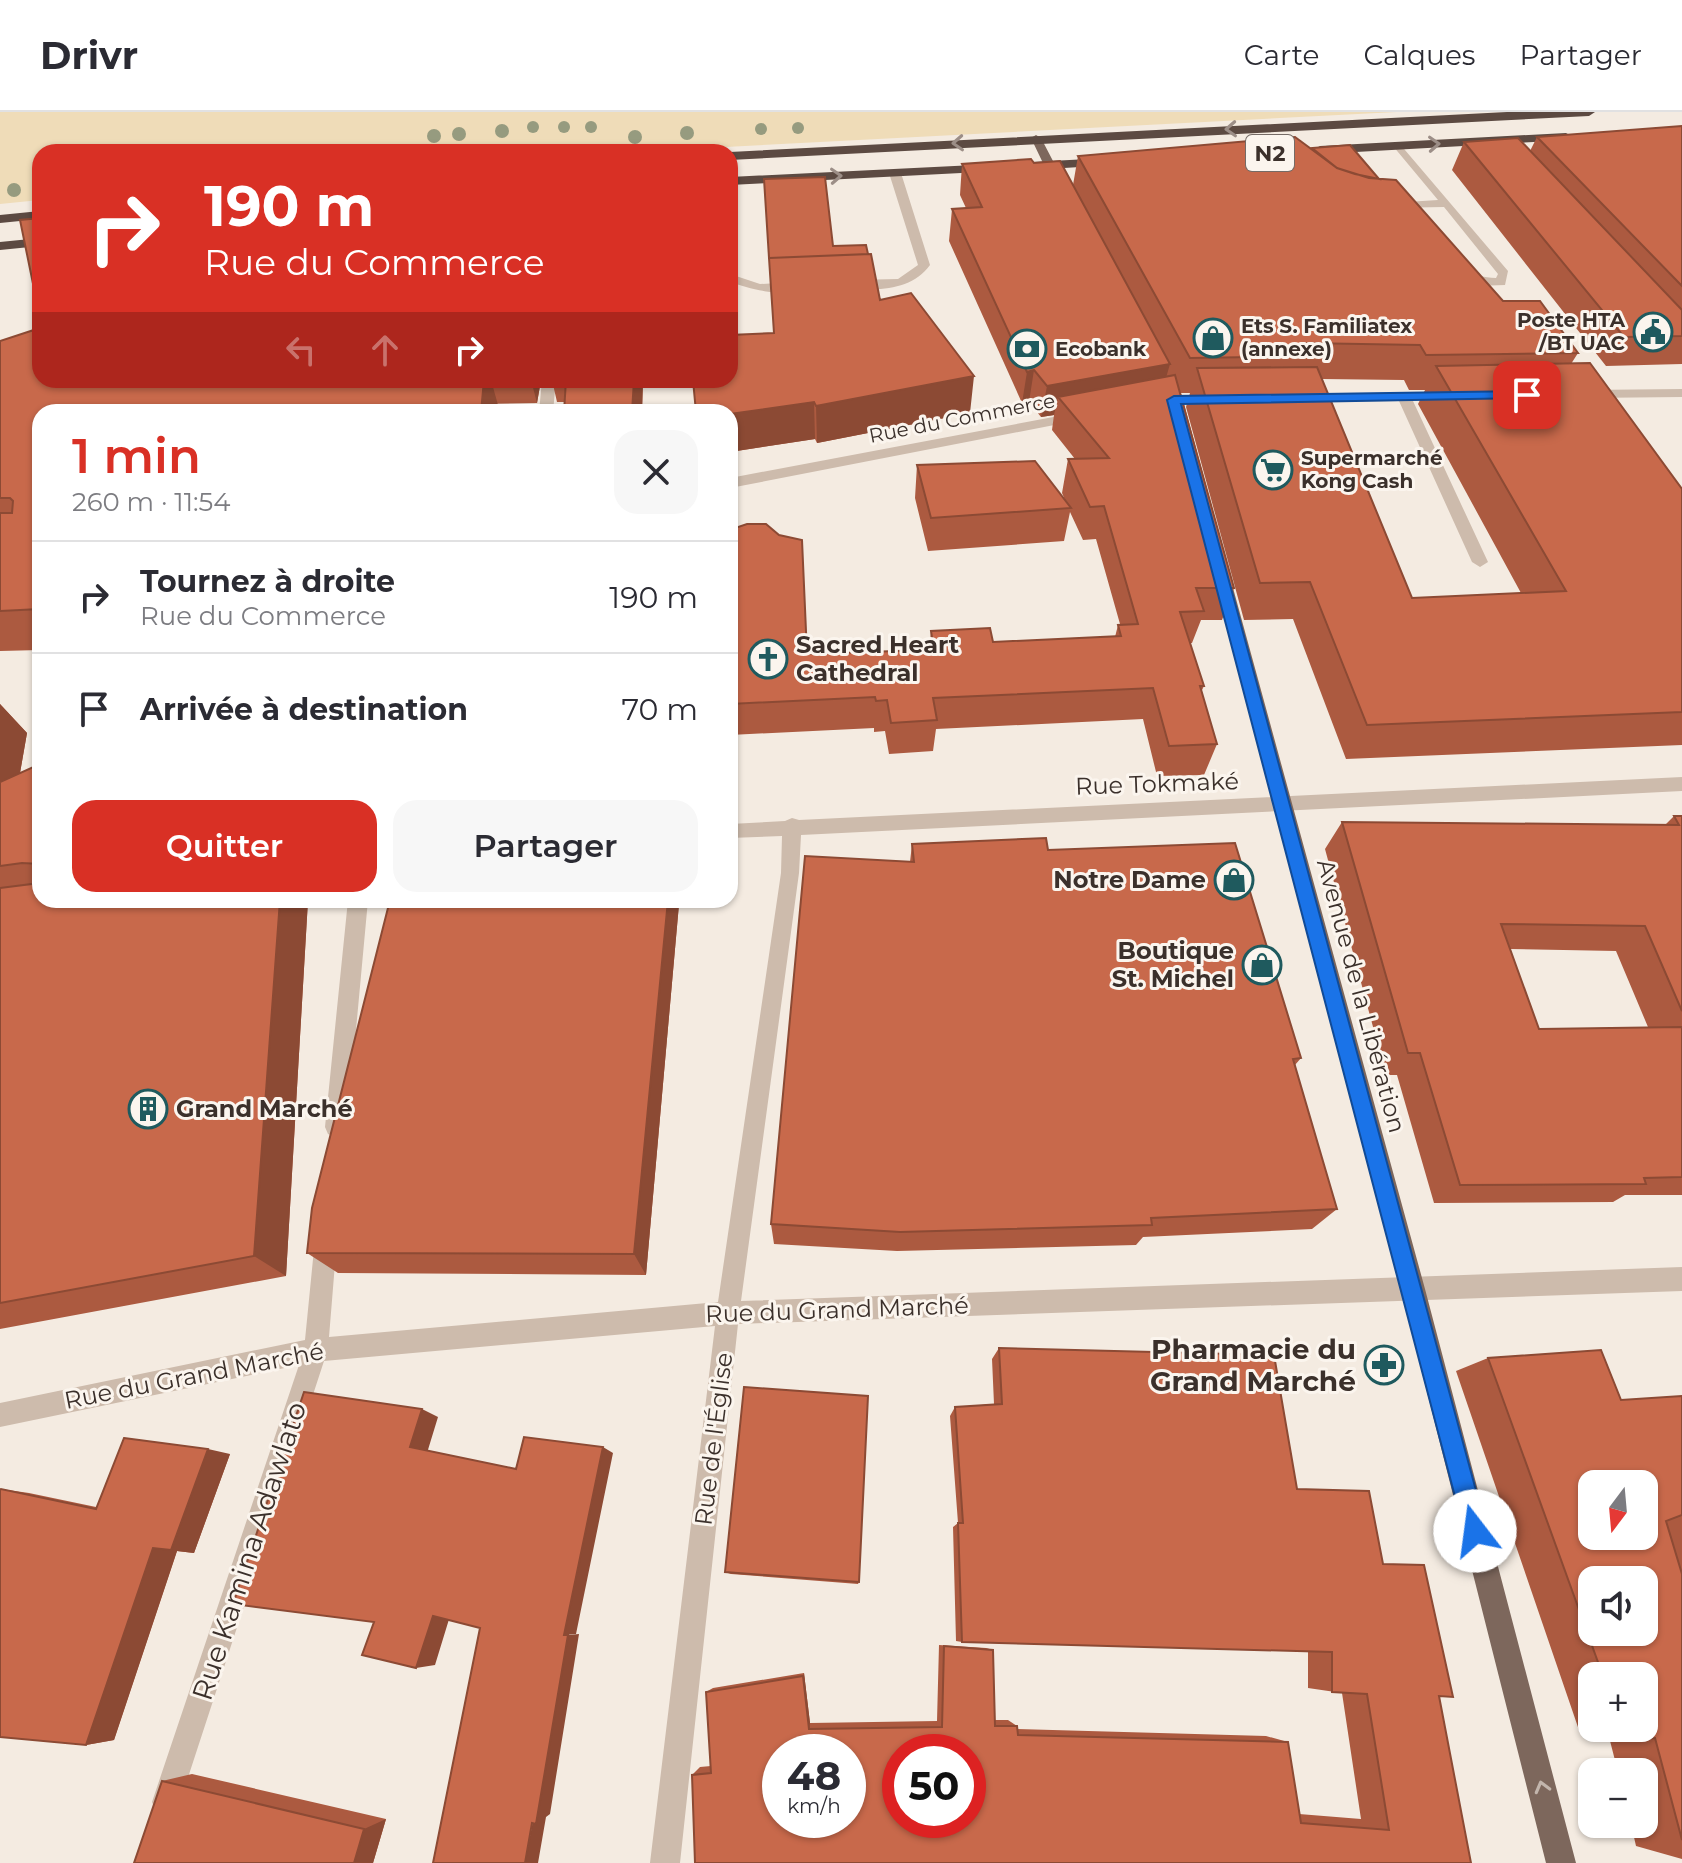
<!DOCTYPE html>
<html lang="fr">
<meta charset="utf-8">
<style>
body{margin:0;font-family:Montserrat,sans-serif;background:#f7f7f7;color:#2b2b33;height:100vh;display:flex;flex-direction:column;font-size:30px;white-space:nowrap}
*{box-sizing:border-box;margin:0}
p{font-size:26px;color:#7c7c81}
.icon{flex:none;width:44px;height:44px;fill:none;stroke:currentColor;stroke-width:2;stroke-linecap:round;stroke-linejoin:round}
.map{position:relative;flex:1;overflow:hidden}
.side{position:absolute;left:32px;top:292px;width:706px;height:504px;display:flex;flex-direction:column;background:#fff;border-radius:24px;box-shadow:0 2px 6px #0004}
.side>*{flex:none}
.banner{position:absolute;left:32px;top:32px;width:706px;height:244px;border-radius:24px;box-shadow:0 2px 6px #0004;background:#d93025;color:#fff;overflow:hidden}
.needle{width:52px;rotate:196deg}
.controls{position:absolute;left:1578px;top:1358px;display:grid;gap:16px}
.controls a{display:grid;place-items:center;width:80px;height:80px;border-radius:16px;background:#fff;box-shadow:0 2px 6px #0004;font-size:40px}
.speed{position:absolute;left:762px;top:1622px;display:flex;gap:16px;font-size:40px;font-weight:700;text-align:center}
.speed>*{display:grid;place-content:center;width:104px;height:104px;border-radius:50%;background:#fff;box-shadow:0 2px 6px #0004;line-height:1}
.speed small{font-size:20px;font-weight:400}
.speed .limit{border:12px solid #d22;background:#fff;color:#111}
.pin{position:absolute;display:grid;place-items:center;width:68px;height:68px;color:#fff;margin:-34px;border-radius:16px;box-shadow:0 4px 12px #0006}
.me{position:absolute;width:88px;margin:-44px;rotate:345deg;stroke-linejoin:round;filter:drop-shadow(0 0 6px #0008)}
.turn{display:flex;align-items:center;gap:28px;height:168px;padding:0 40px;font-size:36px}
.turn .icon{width:104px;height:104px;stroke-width:2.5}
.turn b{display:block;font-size:56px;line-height:68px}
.lanes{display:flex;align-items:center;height:76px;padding:0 40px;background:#0003;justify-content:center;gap:40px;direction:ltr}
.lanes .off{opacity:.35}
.round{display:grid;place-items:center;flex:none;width:84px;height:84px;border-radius:24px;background:#f7f7f7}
.headline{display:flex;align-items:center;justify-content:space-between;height:136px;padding:0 40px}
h1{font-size:48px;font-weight:600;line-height:60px;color:#d93025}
.button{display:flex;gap:16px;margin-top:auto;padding:16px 40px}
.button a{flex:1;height:92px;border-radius:24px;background:#d93025;color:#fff;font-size:32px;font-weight:600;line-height:92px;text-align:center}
.button a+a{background:#f7f7f7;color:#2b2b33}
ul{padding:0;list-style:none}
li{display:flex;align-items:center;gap:24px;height:112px;padding:0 40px;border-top:2px solid #e1e1e2}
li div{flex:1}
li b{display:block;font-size:30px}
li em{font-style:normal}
header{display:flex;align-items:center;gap:48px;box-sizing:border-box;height:112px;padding:0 40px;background:#fff;border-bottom:2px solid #e1e1e2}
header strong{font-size:38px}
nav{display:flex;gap:44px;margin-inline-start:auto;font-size:28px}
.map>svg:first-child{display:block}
.sand{fill:#efdcb8}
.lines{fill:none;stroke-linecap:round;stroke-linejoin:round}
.minor{fill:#cdbbac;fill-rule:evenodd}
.major{fill:#7d675c;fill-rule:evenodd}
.highway{fill:#5c4a42;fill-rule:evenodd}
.tree{fill:#969b7f}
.wall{fill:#ac5a40;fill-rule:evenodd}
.shaded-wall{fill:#8c4a34}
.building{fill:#c8694b;stroke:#8c4a34;stroke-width:2;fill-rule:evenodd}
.oneway{stroke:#9c8e87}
.oneway2{stroke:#c2b5ac}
.route{fill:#1a73e8;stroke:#114b97;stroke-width:2}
.labels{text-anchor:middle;stroke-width:6;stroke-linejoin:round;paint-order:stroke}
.far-poi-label{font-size:20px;font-weight:bold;fill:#3b302b;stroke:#fbf5ee;text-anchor:start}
.far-street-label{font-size:20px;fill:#3b302b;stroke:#fbf5ee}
.shield{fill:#fbf5ee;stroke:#756b66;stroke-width:2}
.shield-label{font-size:22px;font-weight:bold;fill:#3b302b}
.poi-label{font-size:24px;font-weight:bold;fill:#3b302b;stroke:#fbf5ee;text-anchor:start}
.street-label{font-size:24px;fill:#3b302b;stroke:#fbf5ee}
.near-poi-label{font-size:28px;font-weight:bold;fill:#3b302b;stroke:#fbf5ee;text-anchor:end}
.near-street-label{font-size:28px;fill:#3b302b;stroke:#fbf5ee}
</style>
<header>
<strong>Drivr</strong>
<nav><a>Carte</a><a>Calques</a><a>Partager</a></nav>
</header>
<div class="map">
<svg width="1682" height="1751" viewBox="0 0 1682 1751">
<rect width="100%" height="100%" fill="#f4ebe1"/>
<path class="sand" d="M0 0H1397L630 40H40V88L0 92Z"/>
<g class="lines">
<path class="minor" d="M1399 31 1508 159 1505 173 1476 174 1458 168V162C1469 161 1483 166 1496 166L1498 162 1444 95 1387 96 1385 94 1391 91 1438 88 1393 34Z
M895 58 901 61 930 153C912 178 877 180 848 175L846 172 852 168 898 167 918 153 889 61Z
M730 162 760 172 796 170 802 174C783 187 751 177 730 170Z
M542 268H556L553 300H539Z
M1682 277V285L1586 286 1579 282 1586 278Z
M1446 280 1451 281V287L1413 289 1488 450 1480 455 1472 450 1399 289 1302 290 1295 286 1302 282Z
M1080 300 1087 304 1085 307 730 376V366Z
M1682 665V679L801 723 799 761 741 1189 1682 1155V1179L738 1212 680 1751H650L715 1214 324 1249 180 1690 176 1700 166 1704 156 1700 152 1690 299 1253 0 1315V1291L305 1228 315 1127 318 1119 326 1116 334 1119 337 1127 329 1225 718 1190 781 761 782 724 730 726V712L785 709 792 706 799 708Z
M348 788H368L347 1015 344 1022 336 1025 328 1022 325 1015Z"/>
<path class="major" d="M1036 23 1041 26 1065 72 1063 74 1053 72 1031 26Z
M1222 460 1230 465 1425 1177 1576 1751H1546L1401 1177 1214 465Z"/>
<path class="highway" d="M1507 0H1595L1589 4 730 48V40Z
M1566 21 1573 25 1571 28 1320 42 1313 38 1320 34Z
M1107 46 1112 47V53L1032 58 1025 54 1032 50Z
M995 52 1000 53V59L730 73V65Z
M40 99V107L0 111V103Z
M40 126V134L0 138V130Z"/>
</g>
<g class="tree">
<circle cx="533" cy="15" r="6"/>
<circle cx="564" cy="15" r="6"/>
<circle cx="591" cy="15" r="6"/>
<circle cx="798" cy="16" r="6"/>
<circle cx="761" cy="17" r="6"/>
<circle cx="502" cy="19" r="7"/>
<circle cx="687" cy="21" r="7"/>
<circle cx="459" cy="22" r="7"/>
<circle cx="434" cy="24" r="7"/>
<circle cx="635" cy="25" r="7"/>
<circle cx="14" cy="78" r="7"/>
</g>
<path class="wall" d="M1682 14V252L1606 254 1452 58 1464 30 1530 39 1537 25Z
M1312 37 1379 67 1503 189 1578 241 1571 252 1682 377V633L1346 647 1293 507 1244 508 1186 295 1190 281H1181L1234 476 1222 508H1201L1192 531H1190L1204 574 1201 580 1217 632 1204 663 1157 664 1143 607 936 617 933 639 889 642 885 619 874 620V616L730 623V422L807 542 924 538 925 532H930L931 519 993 530 1115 525 1118 513 1120 512 1096 427 1083 428 1070 400 1064 429 928 439 915 386 917 353 1065 388 1062 381 1068 347H1075L1052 318 1054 303 1041 305 1029 290 1022 291 949 129 952 97 966 96 960 83 962 52 1034 51 1073 73 1078 44ZM1322 267 1404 268 1409 278H1425L1418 292 1521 481 1412 486Z
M833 134 880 188 970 301 817 331 815 327 730 340V300L774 221Z
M0 229 40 268H541L537 291 40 300V538L0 539Z
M552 268H643L642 300 564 290H557Z
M0 592 27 621 20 661 40 652V788H308L286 1164 0 1217Z
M1674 704H1682V1083H1625L1613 1090 1434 1091 1397 963H1386L1325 737 1342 710 1665 713ZM1510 837 1616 839 1648 915 1539 917Z
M912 732 1048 738 1301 946 1295 953 1337 1097 1312 1117 1143 1125 1136 1133 897 1139 774 1132 771 1112 910 750Z
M679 792 646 1163 338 1161 307 1141Z
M999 1236 1297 1377 1383 1452 1439 1584 1471 1751 692 1663 700 1655 711 1654 706 1580 713 1576 804 1561 810 1611 937 1609 939 1533 986 1536 993 1538 994 1608H1008L1017 1614V1617L1266 1624 1288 1630 1299 1702 1361 1707 1342 1581 1308 1576V1539L962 1530 956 1529 953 1415 958 1411 950 1304 955 1295 994 1292 992 1247Z
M1488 1246 1621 1288 1682 1284V1747L1636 1734 1631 1712H1644V1660H1618L1609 1625 1580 1621 1456 1259ZM1592 1564H1644V1616H1592Z
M230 1342 194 1441 177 1439 114 1628 86 1633 1 1377 29 1381 96 1395Z
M725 1460 859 1470 858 1472 731 1462Z
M192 1662 386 1707 373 1751H134L162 1669Z"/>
<path class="shaded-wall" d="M1170 252 1161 283 1058 285 1054 303 1041 305 1047 274Z
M1034 258 1029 290 1022 291 1027 260Z
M974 264 970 301 817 331 816 294Z
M484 268H491L498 293 497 300H481Z
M531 268H541L537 291Z
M634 268H643L642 300H632Z
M814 290 815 327 730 340V302Z
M0 592 27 621 10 718 0 709Z
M280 788H308L286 1164 254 1144Z
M668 788H678L679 792 646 1163 634 1142Z
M422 1297 438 1305 427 1341 410 1335Z
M603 1335 613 1341 576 1522 564 1523Z
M208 1337 230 1342 194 1441 177 1439 114 1628 86 1633 153 1436Z
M433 1504H450L435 1553 416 1556Z
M579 1522 550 1702 546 1705 538 1751H525L568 1523Z
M804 1561 810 1611 809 1617 803 1564Z
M386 1707 373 1751H354L364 1717Z"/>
<path class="building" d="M1682 14V174L1537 25Z
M1295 25 1337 56 1369 66 1396 68 1503 189H1540L1578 241 1426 243 1420 233 1304 231 1310 244 1190 246 1078 44Z
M1518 26 1682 198V224L1624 225 1464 30Z
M1350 33 1379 67 1355 62 1337 56 1312 36Z
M1031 47 1034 51 1060 49 1170 252 1047 274 1034 258 1027 260 952 97 982 95 962 52Z
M825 65 833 134 866 133 868 142 769 146 764 67Z
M40 106V206L20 108Z
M871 142 880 188 911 181 974 264 816 294 814 290 730 302V300H696L693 268H730V223L774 221 769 146Z
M40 216V268H484L481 300H40V497L0 499V401H12L13 389 10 386H0V229Z
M1590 251 1682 377V600L1367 613 1310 470 1260 471 1197 256 1317 255 1412 486 1566 479 1436 254Z
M1175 263 1234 476H1196L1204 499 1180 500 1204 574H1200L1217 632 1169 634 1153 576 933 586 937 608 891 611 887 588 876 589 875 585 730 592V422L735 416 747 412H766L779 423 802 428 807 542 926 538 925 532H933L931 519 990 516 993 530 1121 524 1118 513 1138 512 1104 394 1090 395 1068 347 1109 346 1058 285Z
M566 268H634L632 300H564Z
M1035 349 1071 396 931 406 917 353Z
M40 652V752L22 751 0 754V670Z
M1674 704H1682V899L1645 814 1501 812 1539 917 1682 915V1065L1644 1066 1646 1072 1460 1073 1420 941H1408L1342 710 1679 713Z
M1046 726 1048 738 1235 731 1301 946 1293 947 1337 1097 1151 1106 1152 1113 900 1120 771 1112 805 744 914 750 912 732Z
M40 771V788H280L254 1144 0 1191V776Z
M390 788H668L634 1142 307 1141 312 1096Z
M999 1236 1274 1243 1297 1377 1369 1379 1383 1452 1424 1453 1453 1585 1439 1584 1471 1751H695L692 1663 711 1661 706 1580 803 1564 809 1617 942 1615 944 1534 993 1538 995 1614H1017L1018 1623 1288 1630 1301 1711 1389 1718 1367 1582 1332 1580V1540L962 1530 958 1411H963L955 1295 1002 1292ZM780 1640H848V1708H780ZM900 1640H968V1708H900Z
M1601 1238 1621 1288 1682 1284V1403L1666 1409 1682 1462V1728L1655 1626 1626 1628 1622 1616H1644V1564H1603L1488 1246ZM1592 1372H1644V1424H1592ZM1592 1468H1644V1520H1592Z
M744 1275 868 1284 859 1470 725 1460Z
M304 1280 422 1297 410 1335 516 1357 524 1325 603 1335 564 1523H568L536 1712 532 1711 525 1751H433L480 1516 433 1504 416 1556 362 1543 374 1510 233 1492Z
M124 1326 208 1337 171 1438 153 1436 86 1633 0 1625V1378L1 1377 96 1397Z
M162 1669 364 1717 354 1751H134Z"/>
<defs><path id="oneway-chevron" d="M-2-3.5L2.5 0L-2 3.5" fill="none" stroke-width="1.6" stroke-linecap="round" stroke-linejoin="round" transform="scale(2)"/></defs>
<g class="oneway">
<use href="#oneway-chevron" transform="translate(1231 17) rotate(177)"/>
<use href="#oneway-chevron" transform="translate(958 31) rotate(177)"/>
<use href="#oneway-chevron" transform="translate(1434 32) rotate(-3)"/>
<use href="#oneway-chevron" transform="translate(836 64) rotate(-3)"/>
</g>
<use class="oneway2" href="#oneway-chevron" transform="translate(1542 1675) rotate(-105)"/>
<path class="route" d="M1527 279 1532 281V286L1181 292 1487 1419 1484 1427 1475 1431 1467 1427 1464 1419 1167 288 1174 284Z"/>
<defs>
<g id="civic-ring" transform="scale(2)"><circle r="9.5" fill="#fbf5ee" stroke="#1f5a5e" stroke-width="1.5"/><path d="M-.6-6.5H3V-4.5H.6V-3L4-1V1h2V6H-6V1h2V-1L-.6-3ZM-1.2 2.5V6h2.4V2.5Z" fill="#1f5a5e"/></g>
<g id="shop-ring" transform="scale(2)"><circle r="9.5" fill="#fbf5ee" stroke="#1f5a5e" stroke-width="1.5"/><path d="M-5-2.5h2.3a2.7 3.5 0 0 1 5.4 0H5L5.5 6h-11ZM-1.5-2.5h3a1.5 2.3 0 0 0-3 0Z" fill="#1f5a5e"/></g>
<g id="bank-ring" transform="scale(2)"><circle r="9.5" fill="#fbf5ee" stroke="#1f5a5e" stroke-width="1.5"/><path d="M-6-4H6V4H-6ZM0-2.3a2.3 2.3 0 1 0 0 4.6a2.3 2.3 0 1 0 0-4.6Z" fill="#1f5a5e"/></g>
<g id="supermarket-ring" transform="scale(2)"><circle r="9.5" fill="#fbf5ee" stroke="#1f5a5e" stroke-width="1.5"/><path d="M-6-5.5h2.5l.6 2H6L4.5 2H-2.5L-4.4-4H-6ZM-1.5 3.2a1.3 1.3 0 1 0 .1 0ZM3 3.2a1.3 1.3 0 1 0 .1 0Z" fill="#1f5a5e"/></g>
<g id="church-ring" transform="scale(2)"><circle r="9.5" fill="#fbf5ee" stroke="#1f5a5e" stroke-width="1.5"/><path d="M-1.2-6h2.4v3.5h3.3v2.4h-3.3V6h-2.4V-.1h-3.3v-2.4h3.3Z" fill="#1f5a5e"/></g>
<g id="building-ring" transform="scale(2)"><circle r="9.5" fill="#fbf5ee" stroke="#1f5a5e" stroke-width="1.5"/><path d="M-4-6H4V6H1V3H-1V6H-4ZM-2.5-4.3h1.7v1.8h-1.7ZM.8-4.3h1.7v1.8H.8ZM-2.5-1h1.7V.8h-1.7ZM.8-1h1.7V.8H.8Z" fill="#1f5a5e"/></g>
<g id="pharmacy-ring" transform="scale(2)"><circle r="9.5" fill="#fbf5ee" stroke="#1f5a5e" stroke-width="1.5"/><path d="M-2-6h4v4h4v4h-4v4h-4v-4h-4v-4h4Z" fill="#1f5a5e"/></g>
</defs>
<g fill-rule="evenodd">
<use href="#civic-ring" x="1653" y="220"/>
<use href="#shop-ring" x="1213" y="226"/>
<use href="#bank-ring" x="1027" y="237"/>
<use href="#supermarket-ring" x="1273" y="358"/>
<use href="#church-ring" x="768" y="547"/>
<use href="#shop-ring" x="1234" y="768"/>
<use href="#shop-ring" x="1262" y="853"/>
<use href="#building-ring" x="148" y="997"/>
<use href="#pharmacy-ring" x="1384" y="1253"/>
</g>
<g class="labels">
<g class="far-poi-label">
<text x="1625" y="215" text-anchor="end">Poste HTA<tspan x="1625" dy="23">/BT UAC</tspan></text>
<text x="1241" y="221">Ets S. Familiatex<tspan x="1241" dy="23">(annexe)</tspan></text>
<text x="1055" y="244">Ecobank</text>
<text x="1301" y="353">Supermarché<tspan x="1301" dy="23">Kong Cash</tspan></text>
</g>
<g class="far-street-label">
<text transform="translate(962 306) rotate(-11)" y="7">Rue du Commerce</text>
</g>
<rect class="shield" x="1246" y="23" width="48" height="36" rx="6"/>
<g class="shield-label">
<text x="1270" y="49">N2</text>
</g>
<g class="poi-label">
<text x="796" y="541">Sacred Heart<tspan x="796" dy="28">Cathedral</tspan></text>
<text x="1206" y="776" text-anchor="end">Notre Dame</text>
<text x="1234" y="847" text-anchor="end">Boutique<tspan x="1234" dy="28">St. Michel</tspan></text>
<text x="176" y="1005">Grand Marché</text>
</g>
<g class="street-label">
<text transform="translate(1157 672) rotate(-2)" y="8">Rue Tokmaké</text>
<text transform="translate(1361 884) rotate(75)" y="8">Avenue de la Libération</text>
<text transform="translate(837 1198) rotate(-2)" y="8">Rue du Grand Marché</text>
<text transform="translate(194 1264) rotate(-11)" y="8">Rue du Grand Marché</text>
<text transform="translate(714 1327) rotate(-83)" y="8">Rue de l'Église</text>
</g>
<g class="near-poi-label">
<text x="1356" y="1247">Pharmacie du<tspan x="1356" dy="32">Grand Marché</tspan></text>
</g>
<g class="near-street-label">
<text transform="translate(249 1439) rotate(-72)" y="10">Rue Kamina Adawlato</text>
</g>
</g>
</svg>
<div class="controls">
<a><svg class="needle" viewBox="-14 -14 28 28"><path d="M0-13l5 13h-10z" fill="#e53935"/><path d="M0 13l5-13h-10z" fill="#7c7c81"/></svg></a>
<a><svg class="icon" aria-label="sound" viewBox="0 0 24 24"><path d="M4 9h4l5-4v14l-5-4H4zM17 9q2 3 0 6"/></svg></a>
<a>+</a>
<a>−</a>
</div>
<div class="speed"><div>48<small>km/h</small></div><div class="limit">50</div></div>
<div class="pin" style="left:1527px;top:283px;background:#d93025"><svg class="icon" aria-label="arrive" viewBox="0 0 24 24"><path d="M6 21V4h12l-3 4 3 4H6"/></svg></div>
<svg class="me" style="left:1475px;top:1419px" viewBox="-20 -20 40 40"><circle r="19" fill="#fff"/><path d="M0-13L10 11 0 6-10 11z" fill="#1a73e8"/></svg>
<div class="banner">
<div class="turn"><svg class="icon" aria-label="right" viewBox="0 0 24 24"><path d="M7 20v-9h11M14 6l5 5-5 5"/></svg><div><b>190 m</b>Rue du Commerce</div></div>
<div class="lanes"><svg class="icon off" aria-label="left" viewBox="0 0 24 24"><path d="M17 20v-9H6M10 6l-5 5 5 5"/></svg><svg class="icon off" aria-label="ahead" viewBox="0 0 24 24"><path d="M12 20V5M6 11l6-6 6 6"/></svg><svg class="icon" aria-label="right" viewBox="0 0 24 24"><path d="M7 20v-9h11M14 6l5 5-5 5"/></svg></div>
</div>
<section class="side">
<div class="headline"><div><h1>1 min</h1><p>260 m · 11:54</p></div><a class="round"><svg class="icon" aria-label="close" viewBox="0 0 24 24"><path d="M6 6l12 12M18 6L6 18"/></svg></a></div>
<ul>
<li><svg class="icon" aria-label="right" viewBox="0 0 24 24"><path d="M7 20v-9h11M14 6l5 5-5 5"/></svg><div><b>Tournez à droite</b><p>Rue du Commerce</p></div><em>190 m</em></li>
<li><svg class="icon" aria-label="arrive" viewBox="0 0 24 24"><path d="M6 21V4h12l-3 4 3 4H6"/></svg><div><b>Arrivée à destination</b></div><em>70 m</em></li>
</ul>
<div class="button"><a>Quitter</a><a>Partager</a></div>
</section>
</div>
